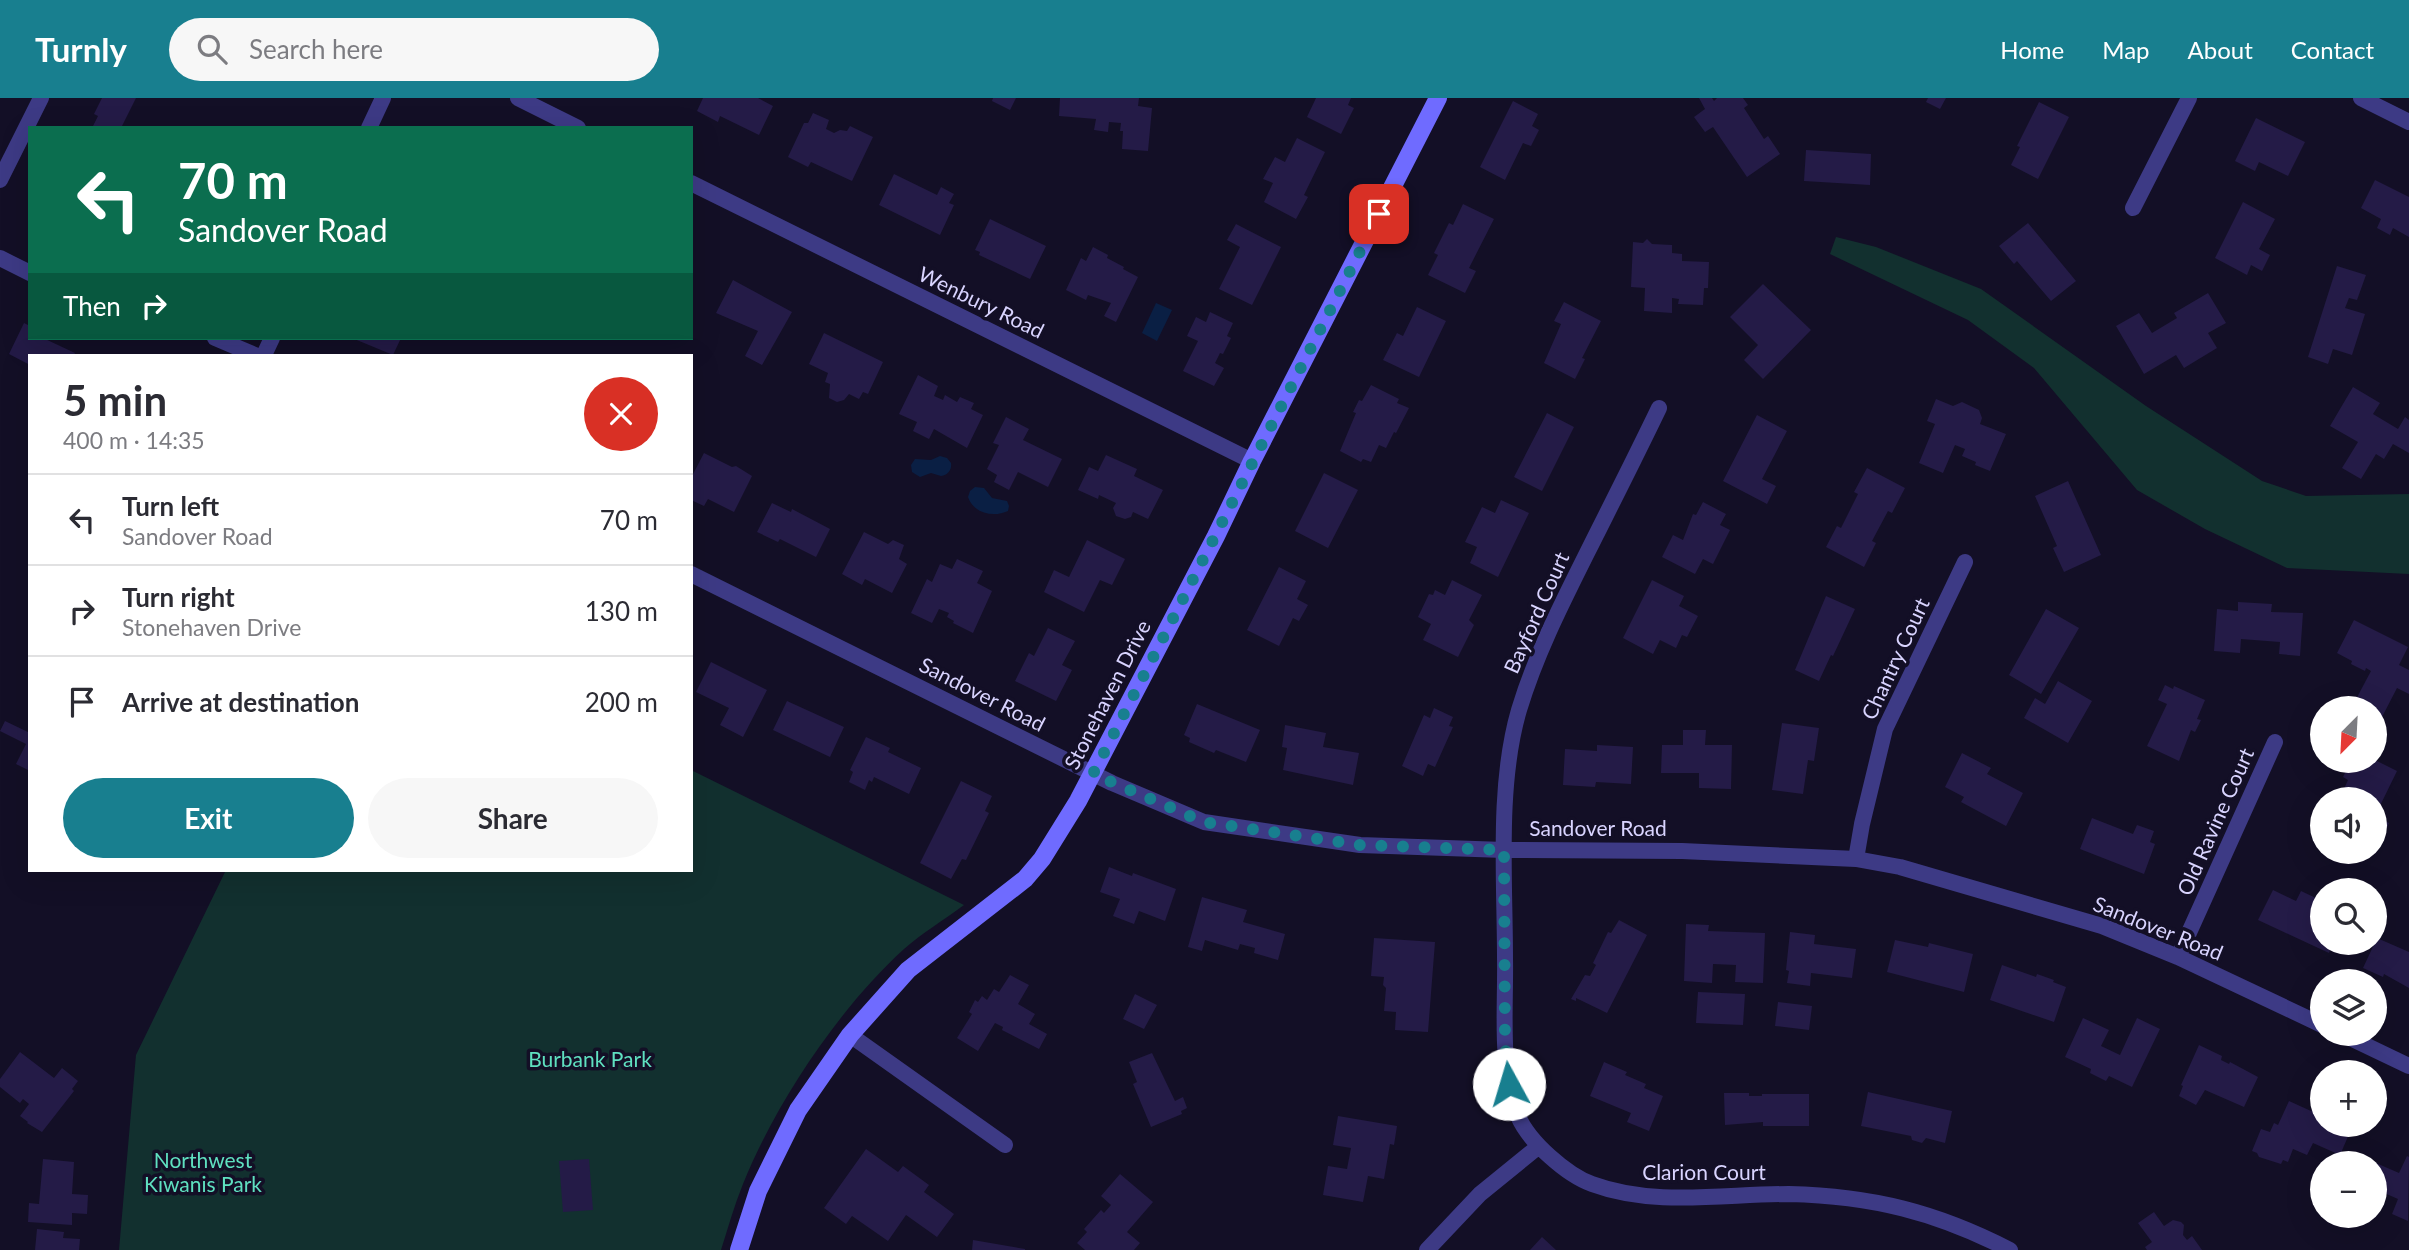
<!DOCTYPE html>
<meta charset="utf-8">
<style>
body{margin:0;font-family:Lato,sans-serif;background:#f7f7f7;color:#2b2b33;height:100vh;display:flex;flex-direction:column;font-size:26px;white-space:nowrap}
*{box-sizing:border-box;margin:0}
p{font-size:23px;color:#7c7c81}
.icon{flex:none;width:38px;height:38px;fill:none;stroke:currentColor;stroke-width:2;stroke-linecap:round;stroke-linejoin:round}
.map{position:relative;flex:1;overflow:hidden}
.details{position:absolute;left:28px;top:256px;width:665px;height:518px;display:flex;flex-direction:column;background:#fff;border-radius:0px;box-shadow:0 7px 28px #0002}
.details>*{flex:none}
.guide{position:absolute;left:28px;top:28px;width:665px;height:214px;border-radius:0px;box-shadow:0 7px 28px #0002;background:#0b6e4f;color:#fff;overflow:hidden}
.needle{width:46px;rotate:204deg}
.tools{position:absolute;left:2310px;top:598px;display:grid;gap:14px}
.tools a{display:grid;place-items:center;width:77px;height:77px;border-radius:50%;background:#fff;box-shadow:0 7px 28px #0002;font-size:35px}
.pin{position:absolute;display:grid;place-items:center;width:60px;height:60px;color:#fff;margin:-30px;border-radius:14px;box-shadow:0 4px 10px #0006}
.me{position:absolute;width:77px;margin:-38px;rotate:354deg;stroke-linejoin:round;filter:drop-shadow(0 0 5px #0008)}
.turn{display:flex;align-items:center;gap:24px;height:147px;padding:0 35px;font-size:32px}
.turn .icon{width:91px;height:91px;stroke-width:2.5}
.turn b{display:block;font-size:49px;line-height:60px}
.then{display:flex;align-items:center;height:66px;padding:0 35px;background:#0003;gap:14px;font-size:26px}
.round{display:grid;place-items:center;flex:none;width:74px;height:74px;border-radius:37px;background:#f7f7f7}
.headline{display:flex;align-items:center;justify-content:space-between;height:119px;padding:0 35px}
h1{font-size:42px;font-weight:700;line-height:52px}
.action{display:flex;gap:14px;margin-top:auto;padding:14px 35px}
.action a{flex:1;height:80px;border-radius:42px;background:#187f8f;color:#fff;font-size:28px;font-weight:700;line-height:80px;text-align:center}
.action a+a{background:#f7f7f7;color:#2b2b33}
ul{padding:0;list-style:none}
li{display:flex;align-items:center;gap:21px;height:91px;padding:0 35px;border-top:2px solid #e1e1e2}
li div{flex:1}
li b{display:block;font-size:26px}
li em{font-style:normal}
header{display:flex;align-items:center;gap:42px;box-sizing:border-box;height:98px;padding:0 35px;background:#187f8f;color:#fff}
header strong{font-size:33px}
nav{display:flex;gap:38px;margin-inline-start:auto;font-size:24px}
.search{width:490px;height:63px;background:#f7f7f7;display:flex;align-items:center;gap:18px;box-sizing:border-box;padding:0 24px;border-radius:38px;color:#7c7c81;font-size:26px}
.map>svg:first-child{display:block}
.green{fill:#12302f}
.water{fill:#0a1f44}
.building{fill:#241b47}
.lines{fill:none;stroke-linecap:round;stroke-linejoin:round}
.street{stroke:#3d3a85;stroke-width:16}
.secondary{stroke:#6f6bff;stroke-width:18}
.route{stroke:#187f8f;stroke-width:12;stroke-dasharray:0 21.6}
.labels{text-anchor:middle;stroke-width:7;stroke-linejoin:round;paint-order:stroke}
.street-label{font-size:21px;fill:#d9d4ff;stroke:#130f26}
.park-label{font-size:21px;fill:#5fe0c0;stroke:#130f26}
</style>
<header>
<strong>Turnly</strong>
<div class="search"><svg class="icon" aria-label="search" viewBox="0 0 24 24"><circle cx="10" cy="10" r="6"/><path d="M15 15l6 6"/></svg>Search here</div>
<nav><a>Home</a><a>Map</a><a>About</a><a>Contact</a></nav>
</header>
<div class="map">
<svg width="2409" height="1152" viewBox="0 0 2409 1152">
<rect width="100%" height="100%" fill="#130f26"/>
<path class="green" d="M1836 139 1876 149 1981 191 2146 308 2262 383 2306 398 2409 396V476L2287 470 2205 431 2137 392 2034 270 1968 222 1830 156Z
M691 672 964 807C944 822 922 835 904 851 839 910 775 1006 743 1086 734 1108 728 1130 721 1152H119L136 957 226 772H691Z"/>
<path class="water" d="M1156 205 1172 212 1157 243 1142 235Z
M940 358 947 360 951 365C952 372 948 377 941 378L931 375 920 379 912 374 911 367 915 361 931 362Z
M975 389 984 390 992 400 1007 403 1009 408 1008 413C993 420 973 415 968 399L970 393Z"/>
<path class="building" d="M102 0H136L121 30H92L98 18 94 16Z
M703 0H758L773 8 759 37 720 18 718 24 697 13Z
M993 0H1016L1010 12 992 3Z
M1060 0H1139L1138 8 1152 10 1148 53 1122 51 1123 33H1120L1121 25 1109 24 1108 34 1094 32 1096 21 1059 18Z
M1316 0H1351L1348 7 1354 10 1341 36 1307 19Z
M1699 0H1712L1714 3 1717 0H1743L1748 7 1744 10 1764 41 1768 38 1780 56 1747 79 1713 29 1705 34 1694 19 1705 11Z
M1928 0H1946L1940 11 1926 4Z
M1513 3 1538 16 1532 28 1539 32 1531 48 1523 45 1505 82 1480 69Z
M2039 4 2069 19 2038 81 2011 67 2020 49 2017 48Z
M813 15 829 22 826 31 834 35 840 32 847 33 850 28 873 39 852 83 811 64 808 69 788 59 804 25H808Z
M2256 20 2305 44 2288 78 2259 64 2255 73 2235 63Z
M1297 40 1325 54 1304 97 1308 99 1296 121 1264 104 1273 85 1263 81 1275 59 1285 64Z
M1806 52 1871 56 1870 87 1804 83Z
M894 76 937 97 941 89 954 96 949 105 954 107 940 137 879 107Z
M2375 82 2409 99V139L2393 130 2390 137 2377 130 2381 121 2361 110Z
M2243 104 2275 121 2259 151 2270 157 2262 173 2251 167 2247 177 2215 160Z
M1463 106 1494 121 1469 170 1476 173 1465 195 1428 177 1438 157 1434 155 1449 125 1453 127Z
M990 121 1046 148 1030 181 979 157 980 154 975 152Z
M2028 125 2076 183 2051 203 2017 163 2014 166 1999 148Z
M1236 126 1281 149 1252 207 1219 191 1240 149 1227 142Z
M1647 141 1652 146 1672 147V155L1682 156V163L1709 164 1708 190H1704L1703 207 1678 206 1679 201 1672 200V215L1644 213 1645 190 1631 189 1633 144 1643 145Z
M1093 149 1108 157 1107 160 1124 169 1123 171 1138 179 1116 224 1104 218 1111 205 1088 197 1086 202 1066 192 1081 160 1086 163Z
M2337 168 2366 177 2357 202 2349 200 2345 210 2365 216 2352 257 2333 251 2328 266 2308 259Z
M733 182 792 214 762 267 745 258 758 233 716 215Z
M1763 186 1811 232 1763 281 1744 262 1758 247 1730 219Z
M2208 195 2226 225 2208 235 2217 250 2184 270 2176 257 2144 276 2116 228 2139 215 2152 235 2177 220 2174 215Z
M1564 204 1601 223 1582 260 1585 261 1575 281 1544 265 1561 226 1554 223Z
M1417 209 1446 223 1419 279 1383 262 1397 235 1403 238Z
M1210 214 1233 225 1227 238 1231 240 1223 256 1220 255 1215 265 1224 270 1214 288 1183 273 1198 243 1187 238 1196 219 1206 224Z
M24 225 30 228V240H43L75 255 74 257H30V267L9 256Z
M824 235 883 264 868 296 863 294 859 301 849 296 844 302 837 304 829 300 830 286 825 284 828 275 809 266Z
M352 240H401L393 257Z
M918 277 938 288 934 298 943 302 945 297 957 304 960 299 974 305 971 311 983 317 967 350 934 331 929 341 913 333 917 324 899 316Z
M1371 287 1399 301 1397 305 1409 310 1396 335 1394 334 1386 350 1379 347 1371 364 1363 361 1361 364 1340 353 1356 315 1353 314 1359 302 1362 303Z
M2353 289 2380 305 2373 316 2398 331 2405 319 2409 322V355L2393 346 2384 361 2376 356 2361 381 2342 370 2358 344 2330 328Z
M1936 301 1953 308 1962 304 1979 312 1982 320 1980 326 2006 336 1990 373 1975 367 1976 364 1962 358 1965 351 1955 347 1943 375 1919 365 1935 326 1927 323Z
M1547 315 1574 329 1542 393 1514 379Z
M1757 317 1787 333 1762 381 1776 388 1767 406 1723 383Z
M1006 319 1029 331 1023 342 1062 361 1048 389 1018 374 1009 392 994 384 997 377 987 371 999 347 993 345Z
M704 355 732 369 736 368 752 378 734 414 708 401 704 408 691 402V380Z
M1106 357 1137 371 1134 378 1163 392 1148 421 1133 414 1131 419 1125 421 1116 418 1113 410 1116 405 1099 397 1098 401 1078 392 1089 369 1098 373Z
M1867 370 1905 390 1892 415 1888 413 1872 443 1876 445 1864 469 1826 449 1837 428 1841 430 1858 396 1854 394Z
M1324 375 1358 392 1328 450 1295 433Z
M2068 383 2101 457 2064 474 2053 450 2057 448 2035 398Z
M1501 402 1529 415 1498 479 1470 465 1477 449 1465 444 1482 409 1495 415Z
M1703 404 1726 416 1720 427 1730 432 1713 466 1703 461 1695 476 1662 459 1673 437 1683 442 1693 416 1696 417Z
M772 405 791 414 792 411 830 431 816 459 780 441 778 444 757 434Z
M864 434 888 446 893 442 904 447 899 461 907 466 892 495 865 481 862 487 842 476Z
M1087 442 1125 461 1112 487 1100 482 1084 514 1044 494 1054 472 1069 479Z
M957 461 983 473 977 485 992 493 973 535 953 525 954 523 947 519 949 515 939 511 932 525 911 515 927 481 932 484 940 466 952 471Z
M1279 469 1306 483 1297 501 1308 507 1299 523 1293 520 1279 548 1247 532Z
M1452 482 1482 497 1469 522 1474 527 1458 559 1423 542 1431 526 1418 519 1429 496 1433 497 1435 492 1445 497Z
M1652 482 1684 498 1679 508 1698 518 1687 539 1682 537 1676 550 1660 542 1653 556 1623 540Z
M1826 498 1855 511 1833 558 1831 557 1819 583 1795 572Z
M2238 504 2272 506 2271 514 2303 515 2300 558 2279 556 2280 544 2241 541 2240 555 2214 553 2217 511 2238 513Z
M2046 511 2079 530 2041 596 2009 577Z
M2354 522 2408 549 2399 567 2409 572V596L2397 590 2382 619 2375 616V611H2365L2354 605 2371 573 2366 570 2365 573 2351 566 2352 563 2337 555Z
M1048 530 1075 543 1062 567 1072 572 1056 603 1015 583 1029 555 1034 558Z
M711 564 767 592 743 639 720 627 729 610 696 594Z
M2058 583 2092 603 2068 645 2024 620 2035 600 2045 606Z
M2165 587 2173 591 2174 588 2205 602 2197 621 2201 622 2195 634 2191 632 2179 663 2147 648 2167 606 2158 602Z
M787 603 844 629 830 659 773 632Z
M1197 606 1260 632 1246 664 1216 652 1214 655 1189 644 1190 640 1184 637Z
M1434 610 1453 619 1449 628 1453 629 1435 669 1428 666 1423 678 1402 668 1424 617 1430 620Z
M5 623 30 635V673L16 666 26 646 0 633Z
M1782 625 1819 630 1814 663 1808 662 1803 696 1772 692Z
M1285 627 1326 635 1323 649 1359 655 1353 687 1283 672 1287 650 1282 649Z
M1683 632H1706L1705 647H1732L1731 691 1699 690V675H1661L1662 647H1683Z
M866 639 890 650 888 654 921 670 909 696 874 679 872 684 869 682 865 692 849 684 853 674 850 672Z
M1597 647 1633 649 1631 686 1596 684 1595 689 1563 687 1565 651 1597 653Z
M1962 655 1991 670 1987 676 2023 695 2006 728 1961 704 1964 699 1945 689Z
M2375 662 2397 673 2375 718 2389 725 2375 756V702H2339L2348 682 2343 679 2351 663Z
M961 683 992 698 985 713 989 715 966 762 962 761 951 781 920 765Z
M2092 720 2133 736 2137 727 2154 733 2150 744 2155 746 2144 776 2080 751Z
M1109 769 1132 778 1133 775 1176 791 1165 823 1139 813 1134 826 1113 818 1120 801 1100 794Z
M2273 792 2296 803 2301 793 2318 801 2313 812 2322 816V845H2333L2329 855 2258 822Z
M1202 799 1247 812 1243 824 1285 836 1278 862 1254 855 1255 850 1240 846 1238 852 1205 842 1202 853 1188 849Z
M1619 822 1647 837 1607 915 1576 900V903L1571 901 1585 877 1590 878 1596 867 1593 865 1608 834 1611 835Z
M1686 826 1709 827 1708 833 1765 835 1763 885 1735 884 1736 867 1713 866 1712 885 1684 883Z
M1790 834 1815 837 1814 846 1856 851 1852 880 1811 875 1810 888 1787 885 1789 873 1786 872Z
M1374 840 1435 844 1428 934 1395 932 1396 914 1384 913 1386 890 1383 887 1384 879 1371 878Z
M2377 840 2409 854V890L2384 876 2383 879 2363 870Z
M1895 842 1928 849 1929 845 1973 856 1964 894 1887 874Z
M2002 867 2036 879 2037 876 2054 882 2053 884 2066 889 2054 924 1990 902Z
M1010 877 1029 887 1018 906 1035 916 1029 926 1047 936 1039 951 1002 932 1003 929 995 925 978 953 957 940 972 916 969 914 975 902 978 904 982 898 987 902 994 891 999 894Z
M1698 894 1745 896 1743 927 1696 925Z
M1135 896 1157 907 1144 931 1123 921Z
M1778 904 1812 908 1809 932 1775 928Z
M2083 920 2109 932 2101 948 2120 957 2137 920 2160 931 2132 989 2109 978 2106 983 2090 975 2091 971 2065 959Z
M2199 947 2222 958 2221 962 2229 966 2230 964 2258 979 2244 1009 2205 992 2196 1007 2179 998 2183 988 2181 987Z
M20 954 54 980 62 970 78 983 72 991 74 993 42 1034 27 1025 28 1024 20 1018 29 1006 23 1001 20 1005 0 989V981Z
M1152 955 1175 1003 1183 999 1187 1010 1181 1013 1182 1016 1151 1029 1133 986 1137 984 1129 964Z
M1604 964 1627 974 1625 977 1646 986 1644 990 1663 998 1649 1033 1627 1024 1631 1015 1590 998Z
M1868 994 1952 1013 1945 1045 1926 1040 1922 1045 1912 1042 1911 1038 1861 1028Z
M1724 995H1749V998H1762V996H1809V1028H1763V1024L1725 1027Z
M2289 1003 2311 1013 2314 1006 2322 1010V1027H2353L2340 1057 2313 1045 2307 1057 2293 1051 2288 1064 2283 1062 2281 1066 2259 1059 2257 1055 2252 1053 2261 1031 2270 1034 2274 1025 2278 1027Z
M1338 1018 1397 1028 1394 1047 1390 1046 1384 1081 1368 1078 1363 1104 1323 1097 1328 1068 1347 1071 1351 1050 1333 1047Z
M866 1051 898 1074 903 1068 929 1087 924 1094 954 1116 937 1139 906 1117 888 1143 852 1118 846 1126 824 1110Z
M2407 1058 2409 1059 2408 1123 2392 1116 2398 1101 2375 1091V1066H2367L2369 1062 2399 1075Z
M43 1061 74 1064 72 1096 88 1097 87 1116 72 1115V1127L28 1124 29 1105 39 1106Z
M589 1061 593 1112 563 1114 559 1063Z
M1120 1076 1153 1104 1127 1134 1140 1145 1134 1152H1085L1077 1145 1087 1134 1084 1131 1101 1112 1104 1115 1111 1107 1101 1098Z
M2154 1114 2164 1128 2173 1122 2181 1124 2184 1127 2183 1137 2187 1142 2192 1138 2202 1152H2147L2145 1149 2152 1144 2138 1125Z
M37 1131 64 1134 63 1140 80 1141 79 1152H35Z
M1542 1139 1556 1152H1530Z
M973 1142 1025 1151V1152H972Z"/>
<g class="lines">
<path class="street" d="M518 0 578 30
M2361 0 2409 24
M369 30 383 0
M0 82 41 0
M691 85 1252 363
M2133 110 2189 0
M0 160 30 175
M215 240 255 257
M264 257 272 240
M1659 310C1636 358 1612 405 1588 453 1562 505 1536 556 1519 612 1497 687 1505 781 1505 860 1506 912 1499 968 1518 1018 1529 1044 1567 1077 1592 1086 1654 1109 1724 1096 1789 1096 1872 1098 1936 1114 2010 1152
M691 476 1112 685 1204 724 1360 747 1504 752 1682 753 1856 761 1900 769 2102 828 2178 859 2322 927
M1856 761 1862 726 1885 631 1965 464
M2178 859 2275 644
M2342 936 2409 968
M850 937 1005 1047
M1427 1152 1480 1096 1539 1048"/>
<path class="secondary" d="M739 1152 758 1093 798 1012 850 937 908 872 1025 781 1042 761 1078 703 1216 438 1252 363 1438 0"/>
</g>
<g class="lines">
<path class="route" d="M1379 116C1284 303 1189 490 1093 676L1204 724 1360 747 1504 752 1505 946 1509 986"/>
</g>
<g class="labels">
<g class="street-label">
<text transform="translate(981 205) rotate(26)" y="7">Wenbury Road</text>
<text transform="translate(1537 515) rotate(-66)" y="7">Bayford Court</text>
<text transform="translate(1896 561) rotate(-65)" y="7">Chantry Court</text>
<text transform="translate(982 597) rotate(27)" y="7">Sandover Road</text>
<text transform="translate(1108 597) rotate(-63)" y="7">Stonehaven Drive</text>
<text transform="translate(2216 724) rotate(-66)" y="7">Old Ravine Court</text>
<text x="1598" y="738">Sandover Road</text>
<text transform="translate(2158 831) rotate(22)" y="7">Sandover Road</text>
<text x="1704" y="1082">Clarion Court</text>
</g>
<g class="park-label">
<text x="590" y="969">Burbank Park</text>
<text x="203" y="1070">Northwest<tspan x="203" dy="24">Kiwanis Park</tspan></text>
</g>
</g>
</svg>
<div class="tools">
<a><svg class="needle" viewBox="-14 -14 28 28"><path d="M0-13l5 13h-10z" fill="#e53935"/><path d="M0 13l5-13h-10z" fill="#7c7c81"/></svg></a>
<a><svg class="icon" aria-label="sound" viewBox="0 0 24 24"><path d="M4 9h4l5-4v14l-5-4H4zM17 9q2 3 0 6"/></svg></a>
<a><svg class="icon" aria-label="search" viewBox="0 0 24 24"><circle cx="10" cy="10" r="6"/><path d="M15 15l6 6"/></svg></a>
<a><svg class="icon" aria-label="layers" viewBox="0 0 24 24"><path d="M12 4l9 5-9 5-9-5zM3 14l9 5 9-5"/></svg></a>
<a>+</a>
<a>−</a>
</div>
<div class="pin" style="left:1379px;top:116px;background:#d93025"><svg class="icon" aria-label="arrive" viewBox="0 0 24 24"><path d="M6 21V4h12l-3 4 3 4H6"/></svg></div>
<svg class="me" style="left:1509px;top:986px" viewBox="-20 -20 40 40"><circle r="19" fill="#fff"/><path d="M0-13L10 11 0 6-10 11z" fill="#187f8f"/></svg>
<div class="guide">
<div class="turn"><svg class="icon" aria-label="left" viewBox="0 0 24 24"><path d="M17 20v-9H6M10 6l-5 5 5 5"/></svg><div><b>70 m</b>Sandover Road</div></div>
<div class="then">Then<svg class="icon" aria-label="right" viewBox="0 0 24 24"><path d="M7 20v-9h11M14 6l5 5-5 5"/></svg></div>
</div>
<section class="details">
<div class="headline"><div><h1>5 min</h1><p>400 m · 14:35</p></div><a class="round" style="background:#d93025;color:#fff"><svg class="icon" aria-label="close" viewBox="0 0 24 24"><path d="M6 6l12 12M18 6L6 18"/></svg></a></div>
<ul>
<li><svg class="icon" aria-label="left" viewBox="0 0 24 24"><path d="M17 20v-9H6M10 6l-5 5 5 5"/></svg><div><b>Turn left</b><p>Sandover Road</p></div><em>70 m</em></li>
<li><svg class="icon" aria-label="right" viewBox="0 0 24 24"><path d="M7 20v-9h11M14 6l5 5-5 5"/></svg><div><b>Turn right</b><p>Stonehaven Drive</p></div><em>130 m</em></li>
<li><svg class="icon" aria-label="arrive" viewBox="0 0 24 24"><path d="M6 21V4h12l-3 4 3 4H6"/></svg><div><b>Arrive at destination</b></div><em>200 m</em></li>
</ul>
<div class="action"><a>Exit</a><a>Share</a></div>
</section>
</div>
